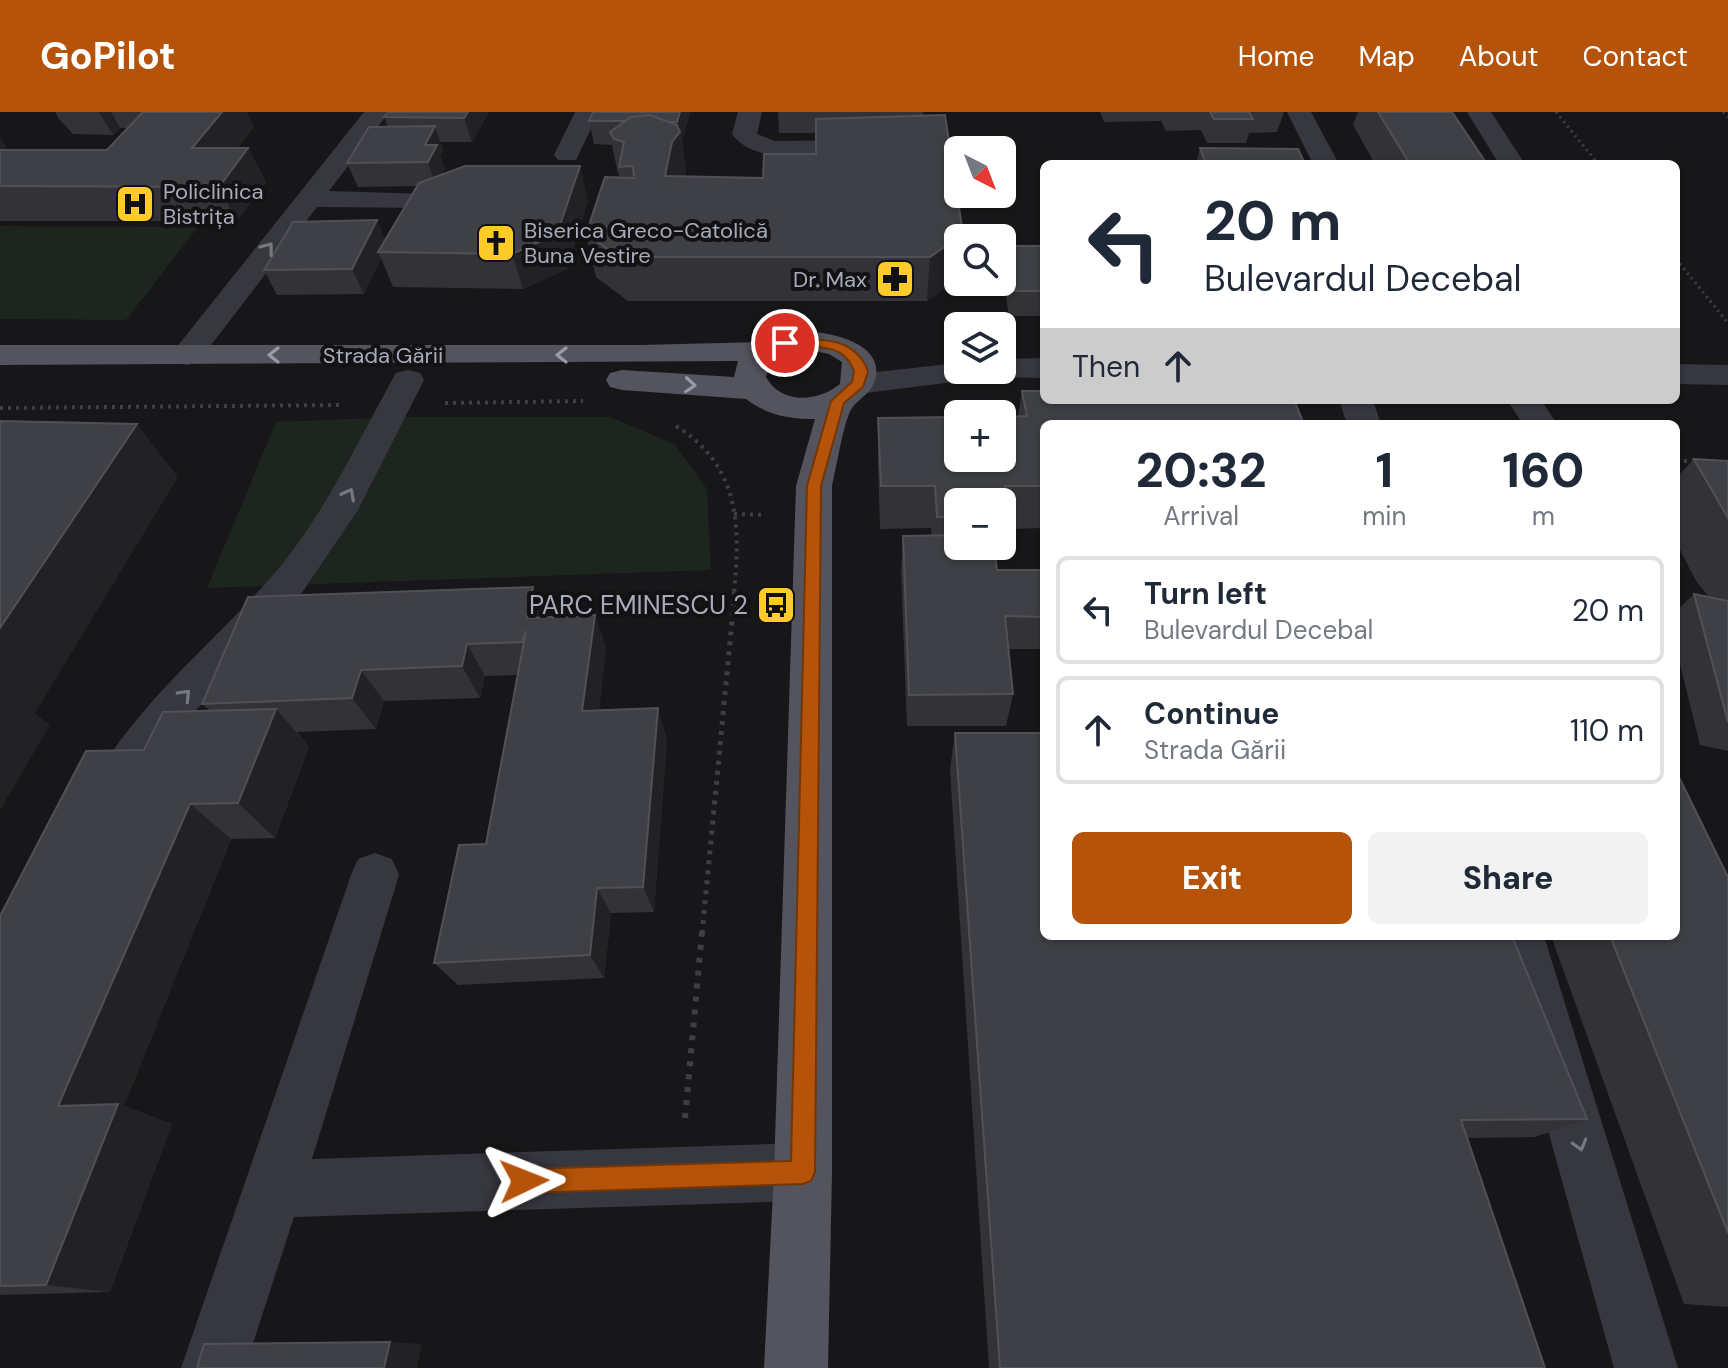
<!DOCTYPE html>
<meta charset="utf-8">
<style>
body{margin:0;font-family:"DM Sans",sans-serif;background:#f2f2f3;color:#1f2937;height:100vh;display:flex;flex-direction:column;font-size:30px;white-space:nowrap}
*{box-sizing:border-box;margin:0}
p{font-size:26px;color:#747a83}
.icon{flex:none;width:44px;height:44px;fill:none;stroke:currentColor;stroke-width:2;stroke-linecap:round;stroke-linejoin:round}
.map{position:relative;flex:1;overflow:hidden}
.panel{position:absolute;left:1040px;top:308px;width:640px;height:520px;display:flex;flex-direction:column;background:#fff;border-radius:12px;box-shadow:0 2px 6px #0004}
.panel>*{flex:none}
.banner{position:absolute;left:1040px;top:48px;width:640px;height:244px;border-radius:12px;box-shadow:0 2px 6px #0004;background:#fff;color:#1f2937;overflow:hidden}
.needle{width:52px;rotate:138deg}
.controls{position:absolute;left:944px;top:24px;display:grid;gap:16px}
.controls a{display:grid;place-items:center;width:72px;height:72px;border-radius:12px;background:#fff;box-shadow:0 2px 6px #0004;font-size:40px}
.pin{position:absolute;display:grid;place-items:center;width:68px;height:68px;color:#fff;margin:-34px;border:4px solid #fff;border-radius:50%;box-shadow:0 2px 8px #0007}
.me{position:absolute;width:88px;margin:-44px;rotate:88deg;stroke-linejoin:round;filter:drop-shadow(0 0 6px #0008)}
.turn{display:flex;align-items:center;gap:28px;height:168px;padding:0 32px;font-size:36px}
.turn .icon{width:104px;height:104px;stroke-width:2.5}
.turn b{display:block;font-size:56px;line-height:68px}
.then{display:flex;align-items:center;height:76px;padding:0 32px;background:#0003;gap:16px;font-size:30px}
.eta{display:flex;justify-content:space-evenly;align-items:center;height:136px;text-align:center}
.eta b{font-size:48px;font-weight:800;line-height:56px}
.action{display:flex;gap:16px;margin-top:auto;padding:16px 32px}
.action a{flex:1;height:92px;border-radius:12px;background:#b45309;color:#fff;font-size:32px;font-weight:800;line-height:92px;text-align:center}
.action a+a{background:#f2f2f3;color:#1f2937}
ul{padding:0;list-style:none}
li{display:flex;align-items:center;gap:24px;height:108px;margin:0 16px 12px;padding:0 16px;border:4px solid #e0e1e3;border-radius:12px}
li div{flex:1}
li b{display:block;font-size:30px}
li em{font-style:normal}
header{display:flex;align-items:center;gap:48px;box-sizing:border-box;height:112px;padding:0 40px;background:#b45309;color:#fff}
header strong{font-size:38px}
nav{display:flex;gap:44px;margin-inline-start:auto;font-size:28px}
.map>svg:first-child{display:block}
.green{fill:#1c251e}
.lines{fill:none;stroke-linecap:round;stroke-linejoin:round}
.path-far3{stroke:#3d3f46;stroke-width:3;stroke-dasharray:2 4;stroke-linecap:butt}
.path-far2{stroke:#3d3f46;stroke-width:4;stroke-dasharray:3 5;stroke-linecap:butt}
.path-far1{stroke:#3d3f46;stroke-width:5;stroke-dasharray:4 6;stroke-linecap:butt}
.path{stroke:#3d3f46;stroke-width:6;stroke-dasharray:5 8;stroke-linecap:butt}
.minor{fill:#37383f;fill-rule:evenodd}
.major{fill:#53545e;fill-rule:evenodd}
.wall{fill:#333337;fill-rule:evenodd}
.shaded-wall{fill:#222225}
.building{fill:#3f4045;stroke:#505157;stroke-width:2}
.oneway{stroke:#757883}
.oneway2{stroke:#979aa8}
.route{fill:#b45309;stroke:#753606;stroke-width:2}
.labels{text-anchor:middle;stroke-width:8;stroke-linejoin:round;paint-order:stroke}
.far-poi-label{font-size:22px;fill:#a8acba;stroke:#121214;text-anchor:start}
.far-street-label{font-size:22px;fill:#a8acba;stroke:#121214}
.poi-label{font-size:26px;fill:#a8acba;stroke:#121214;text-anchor:end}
</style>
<header>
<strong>GoPilot</strong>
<nav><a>Home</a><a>Map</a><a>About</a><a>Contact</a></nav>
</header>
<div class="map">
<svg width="1728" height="1256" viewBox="0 0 1728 1256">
<rect width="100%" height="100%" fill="#171719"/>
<path class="green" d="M0 114 198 115 126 208 0 207Z
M399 305H610L674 332 707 377 711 458 207 476 276 310Z"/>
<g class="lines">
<path class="path-far3" d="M1556 0 1598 52
M1723 0 1728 5
M1676 147 1728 211"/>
<path class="path-far2" d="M445 291 583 289
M0 296 343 293
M676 314C739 353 741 413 734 480
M1676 349H1695
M734 402 765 403"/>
<path class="path-far1" d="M702 822 735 478"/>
<path class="path" d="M685 1006 702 820"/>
<path class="minor" d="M364 0H389L329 79 429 82 439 84 443 90 439 96 317 95 198 250 187 253 176 250 171 243 176 236Z
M575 0H599L576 48H558L554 43Z
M738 0H762L757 22 775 29 877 28 890 36 877 44C838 44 756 57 732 22Z
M1287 0H1311L1339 52H1313Z
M1467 0H1491L1525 52H1499Z
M1044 246V266L993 265 858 282 846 279 842 272 846 265 858 262 958 251V258H1002V247Z
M1676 252 1728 253V273L1676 272Z
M408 258 420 261 424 268 358 398 297 488 186 609 161 642 123 702 107 708 91 702 84 688C126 601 204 540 267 470 320 411 354 337 392 268L396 261Z
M1339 288H1373L1381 312H1347Z
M1507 288H1541L1557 312H1523Z
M375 741 392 747 399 763 312 1047 803 1031 823 1040 832 1060 823 1080 803 1089 294 1105 245 1256H181L351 763 358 747Z
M1494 824H1544L1678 1256H1614Z"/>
<path class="major" d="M803 219C828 220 886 230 875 268 871 282 859 286 852 296 844 307 836 358 832 374V1060L828 1256H764L774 1060 796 374 815 307C789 307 767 303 746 287L622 278 610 275 606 268 610 261 622 258 734 265 738 249 0 253V233H640L762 230ZM804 237 829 242 842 250 840 272C818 290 781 293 766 265 771 245 787 242 804 237Z"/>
</g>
<path class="wall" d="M55 0H246L254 15 237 36H248L266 70 237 109H0V26L8 38H107L128 16H120L113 23 73 22 59 7Z
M388 0H489L472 30H440L443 38 440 44 445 57 442 63 588 88 567 157 523 177 393 175 381 146 364 182 277 183 264 158 377 108 385 128 417 74 358 75 347 51 388 15 384 5Z
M593 0H690L682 29 686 61 684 65 763 66 816 42V21H779L778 0H923V4L963 122V126H958V166L927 189H628L596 165 586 122 621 66 618 62 612 33 594 32 589 9Z
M1100 0H1284L1277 20 1249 21 1246 31H1207L1201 18 1166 19 1161 9 1104 10Z
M1358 0H1452L1487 52H1375L1353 13Z
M1200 36 1305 52H1196Z
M1005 134H1044V204H1009L1002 160Z
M1022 279 1044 312V416L1007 417 1002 447H995L997 458H1044V537H1008L1013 582 1006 614H907L901 458 903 424 932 423 931 416 880 417 878 349V306L1018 304ZM958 390H1002V434H958Z
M1694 347 1728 349V639L1700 633 1676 536V499L1694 482 1710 486 1696 469 1676 430V366Z
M546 505 606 535 599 598 667 627 654 800 611 801 604 866 458 873 434 851 486 732 518 563 485 564 480 586 384 589 376 617 297 620 309 635 275 726 231 727 124 994 172 1012 110 1180 0 1183V804L144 638 209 598 202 592Z
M955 621 1044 824 1587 1007 1535 1025 1467 1026 1545 1256H989L950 658Z
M1728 765V1195L1684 1192 1551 824H1676Z"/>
<path class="shaded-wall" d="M99 0H111L120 16 113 23Z
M222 0H246L254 15 211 70 192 36Z
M468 0H489L472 30 464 6Z
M680 0H690V1L682 29 686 61 678 72 665 64 672 30 678 22 677 10Z
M435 14 443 38 440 44 445 57 436 74 428 50 425 33Z
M0 26 13 46 0 58Z
M248 36 266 70 237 109 219 75Z
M580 54 588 88 567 157 523 177 512 142Z
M377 108 387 133 378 140 381 146 364 182 352 157Z
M963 122V126H958V166L927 189 930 145Z
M137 312 178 365 35 601 50 613 0 698V516Z
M533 475 547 509 527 506Z
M595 503 606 535 595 630 582 599Z
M467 532 485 564 480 586 462 554Z
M361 558 384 589 376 617 352 586Z
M658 596 667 627 654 800 643 775Z
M276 597 309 635 275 726 238 691Z
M190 692 231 727 124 994 172 1012 110 1180 46 1173 58 994Z
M597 776 611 801 604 866 590 843Z
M390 1230 422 1232 417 1256H384Z"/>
<path class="building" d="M143 0H222L192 36H248L219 75 0 74V38H107Z
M388 0H468L464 6 384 5Z
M593 0H680L677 10H669L650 3 631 5 625 9H589Z
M1210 0H1249L1253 7H1214Z
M1378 0H1452L1487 52H1410Z
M650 3 677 13 680 20 672 30 665 64 763 66 764 42H816V7L945 3 963 122 930 145H619L586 122 605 65 634 66 633 54 619 55 624 30 614 27 610 20 631 5Z
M435 14 425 33H437L428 50 347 51 369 15Z
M1200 36 1298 37 1305 52H1206Z
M465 54H580L557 122 512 142 378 140 419 71Z
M377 108 352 157 264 158 293 110Z
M1005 134H1044V179H1013Z
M1022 279H1044V288H1294L1304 312H1044V374H1005L1009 404 1002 405V390H958V405H937L935 374H881L878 306 958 305V346H1002V305L1027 304Z
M0 309 137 312 0 516Z
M1694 347 1728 349V406Z
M958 423V434H994L997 458H1044V505L1005 504 1013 582 909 583 903 424Z
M533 475 527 506 595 503 582 599 658 596 643 775 597 776 590 843 434 851 459 733 486 732 526 519 522 530 467 532 462 554 361 558 352 586 202 592 248 485Z
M1694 482 1728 489V610Z
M276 597 238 691 190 692 58 994 118 992 46 1173 0 1174V804L86 639 144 638 163 600Z
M955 621H1044V824H1512L1587 1007 1461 1008 1545 1256H1000Z
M1676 659 1728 765V1121L1610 824H1676Z
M390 1230 384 1256H197L204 1232Z"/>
<defs><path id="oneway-chevron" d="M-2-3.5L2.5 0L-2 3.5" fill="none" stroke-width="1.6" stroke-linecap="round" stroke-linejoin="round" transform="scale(2)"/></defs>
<g class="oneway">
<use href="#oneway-chevron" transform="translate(268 136) rotate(-53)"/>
<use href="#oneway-chevron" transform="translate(349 382) rotate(-62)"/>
<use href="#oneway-chevron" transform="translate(185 583) rotate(-46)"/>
<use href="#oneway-chevron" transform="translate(1580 1033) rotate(74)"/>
</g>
<g class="oneway2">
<use href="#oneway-chevron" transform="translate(274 243) rotate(180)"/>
<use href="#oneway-chevron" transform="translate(562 243) rotate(180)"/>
<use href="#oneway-chevron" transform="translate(690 273) rotate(4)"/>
</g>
<path class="route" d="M785 227C817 227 854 223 868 259L863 275 844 291 821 374 815 1060 811 1069 803 1072 524 1081 515 1078 512 1069 515 1061 524 1057 791 1049 807 374 831 289 852 270 854 259C842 226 807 238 780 233V228Z"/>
<defs>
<g id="hospital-square" transform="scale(2)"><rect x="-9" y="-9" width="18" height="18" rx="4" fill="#ffcb29" stroke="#121214"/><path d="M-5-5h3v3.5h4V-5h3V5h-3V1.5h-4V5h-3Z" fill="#111"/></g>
<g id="church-square" transform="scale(2)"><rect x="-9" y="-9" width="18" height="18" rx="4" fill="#ffcb29" stroke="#121214"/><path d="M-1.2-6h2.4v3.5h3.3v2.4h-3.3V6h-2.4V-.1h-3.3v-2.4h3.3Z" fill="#111"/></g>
<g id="pharmacy-square" transform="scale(2)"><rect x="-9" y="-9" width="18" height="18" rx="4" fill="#ffcb29" stroke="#121214"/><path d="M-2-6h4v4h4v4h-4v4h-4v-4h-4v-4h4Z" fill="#111"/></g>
<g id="bus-square" transform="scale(2)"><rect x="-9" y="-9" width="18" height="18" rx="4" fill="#ffcb29" stroke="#121214"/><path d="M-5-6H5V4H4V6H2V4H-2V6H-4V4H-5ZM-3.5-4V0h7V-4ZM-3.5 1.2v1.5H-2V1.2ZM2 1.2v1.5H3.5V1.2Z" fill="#111"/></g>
</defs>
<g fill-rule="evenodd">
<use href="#hospital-square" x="135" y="92"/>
<use href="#church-square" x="496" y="131"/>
<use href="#pharmacy-square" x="895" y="167"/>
<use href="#bus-square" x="776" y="493"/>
</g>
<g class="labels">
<g class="far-poi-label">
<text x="163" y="87">Policlinica<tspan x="163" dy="25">Bistrița</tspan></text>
<text x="524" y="126">Biserica Greco-Catolică<tspan x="524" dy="25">Buna Vestire</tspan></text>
<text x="867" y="175" text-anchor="end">Dr. Max</text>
</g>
<g class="far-street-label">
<text x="383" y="251">Strada Gării</text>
</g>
<g class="poi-label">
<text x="748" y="502">PARC EMINESCU 2</text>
</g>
</g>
</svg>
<div class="controls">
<a><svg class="needle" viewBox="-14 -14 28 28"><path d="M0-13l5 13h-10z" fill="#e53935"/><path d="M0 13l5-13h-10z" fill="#747a83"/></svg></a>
<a><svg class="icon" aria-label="search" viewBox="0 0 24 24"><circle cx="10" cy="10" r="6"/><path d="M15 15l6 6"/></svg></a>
<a><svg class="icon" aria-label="layers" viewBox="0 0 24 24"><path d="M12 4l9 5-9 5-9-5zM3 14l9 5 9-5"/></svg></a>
<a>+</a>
<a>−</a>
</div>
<div class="pin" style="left:785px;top:231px;background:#d93025"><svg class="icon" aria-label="arrive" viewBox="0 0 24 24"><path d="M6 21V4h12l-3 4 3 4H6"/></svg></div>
<svg class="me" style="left:524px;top:1069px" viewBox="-20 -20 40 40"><path d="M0-17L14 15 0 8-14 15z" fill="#b45309" stroke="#fff" stroke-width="4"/></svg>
<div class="banner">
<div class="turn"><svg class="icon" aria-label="left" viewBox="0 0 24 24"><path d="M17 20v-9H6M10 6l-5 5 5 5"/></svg><div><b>20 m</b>Bulevardul Decebal</div></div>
<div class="then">Then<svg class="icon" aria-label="ahead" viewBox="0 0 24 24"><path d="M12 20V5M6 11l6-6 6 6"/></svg></div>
</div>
<section class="panel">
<div class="eta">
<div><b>20:32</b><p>Arrival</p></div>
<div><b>1</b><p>min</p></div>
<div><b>160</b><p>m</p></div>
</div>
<ul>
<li><svg class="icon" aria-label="left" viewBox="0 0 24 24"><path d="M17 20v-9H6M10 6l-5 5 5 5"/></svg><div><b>Turn left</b><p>Bulevardul Decebal</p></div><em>20 m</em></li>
<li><svg class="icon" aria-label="ahead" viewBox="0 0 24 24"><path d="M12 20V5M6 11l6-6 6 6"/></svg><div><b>Continue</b><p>Strada Gării</p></div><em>110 m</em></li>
</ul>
<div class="action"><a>Exit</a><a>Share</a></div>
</section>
</div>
